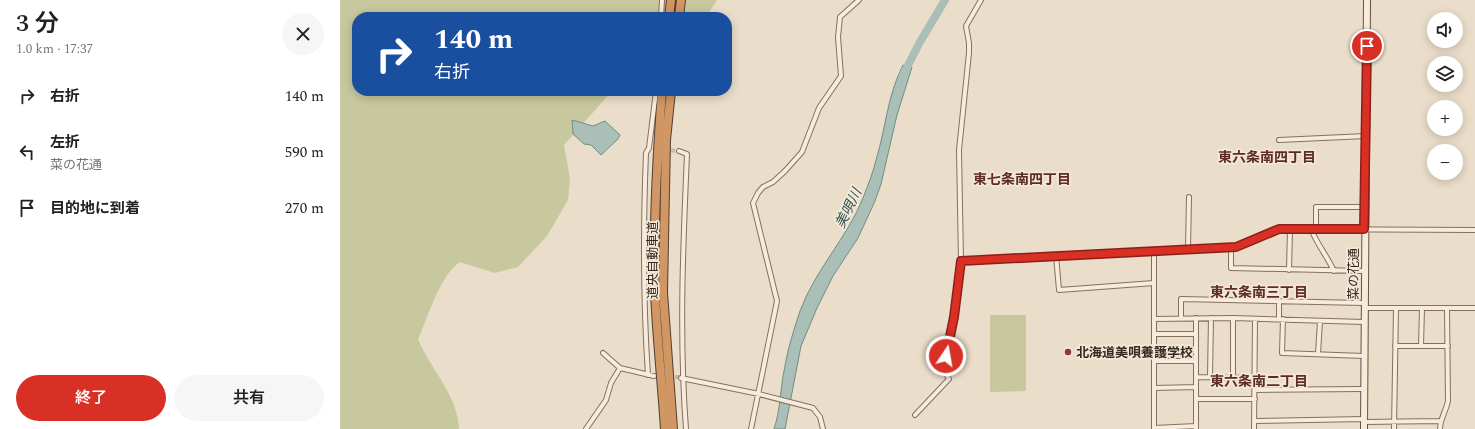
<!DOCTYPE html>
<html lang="ja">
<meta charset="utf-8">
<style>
body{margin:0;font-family:Spectral,"Noto Sans JP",serif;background:#f6f6f6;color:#222;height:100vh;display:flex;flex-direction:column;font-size:15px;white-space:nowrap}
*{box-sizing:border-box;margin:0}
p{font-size:13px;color:#767676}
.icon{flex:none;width:22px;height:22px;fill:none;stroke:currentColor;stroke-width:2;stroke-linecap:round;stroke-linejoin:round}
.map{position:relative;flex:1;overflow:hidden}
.panel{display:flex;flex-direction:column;background:#fff;width:340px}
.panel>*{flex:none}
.banner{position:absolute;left:12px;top:12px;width:380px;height:84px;border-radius:16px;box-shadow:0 2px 10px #0003;background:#1a4fa0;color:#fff;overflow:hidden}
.controls{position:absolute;left:1087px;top:12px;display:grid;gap:8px}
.controls a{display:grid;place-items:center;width:36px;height:36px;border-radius:50%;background:#fff;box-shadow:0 2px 10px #0003;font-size:20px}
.pin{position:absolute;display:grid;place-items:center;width:34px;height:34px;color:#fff;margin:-17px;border:2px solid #fff;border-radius:50%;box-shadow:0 1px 4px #0007}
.me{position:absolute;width:44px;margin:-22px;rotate:12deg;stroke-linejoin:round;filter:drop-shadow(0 0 3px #0008)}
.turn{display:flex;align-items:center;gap:14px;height:84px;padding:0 16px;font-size:18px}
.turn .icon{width:52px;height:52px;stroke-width:2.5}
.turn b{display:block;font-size:28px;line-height:34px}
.round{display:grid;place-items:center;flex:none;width:42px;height:42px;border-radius:21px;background:#f6f6f6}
.summary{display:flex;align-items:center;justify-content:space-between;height:68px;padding:0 16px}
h1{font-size:24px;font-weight:600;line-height:30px}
.button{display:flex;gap:8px;margin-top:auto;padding:8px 16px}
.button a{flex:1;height:46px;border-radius:24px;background:#d93025;color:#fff;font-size:16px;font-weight:600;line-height:46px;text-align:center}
.button a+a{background:#f6f6f6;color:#222}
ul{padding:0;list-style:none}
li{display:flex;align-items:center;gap:12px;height:56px;padding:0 16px}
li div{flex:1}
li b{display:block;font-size:15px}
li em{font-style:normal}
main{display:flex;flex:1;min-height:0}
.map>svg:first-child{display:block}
.green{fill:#c7c89e}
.water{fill:#a9bfb7;stroke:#718d83}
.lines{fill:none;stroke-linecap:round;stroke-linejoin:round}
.river{stroke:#a9bfb7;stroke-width:8}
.street-tunnel{stroke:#c6b9a7;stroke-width:4;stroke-dasharray:4 2;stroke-linecap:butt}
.street-casing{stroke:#85705f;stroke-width:6}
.secondary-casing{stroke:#675142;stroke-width:8}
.highway-casing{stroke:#533f33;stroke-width:10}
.street{stroke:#f6ebdc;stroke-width:4}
.secondary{stroke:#f6ebdc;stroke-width:6}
.highway{stroke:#d09663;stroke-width:8}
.route-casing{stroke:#8d1f18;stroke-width:10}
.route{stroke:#d93025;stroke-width:7}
.poi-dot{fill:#8e353f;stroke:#f3e8d8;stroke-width:1.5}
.labels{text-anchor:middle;stroke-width:3.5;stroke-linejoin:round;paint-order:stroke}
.street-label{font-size:13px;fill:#372a21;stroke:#f3e8d8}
.poi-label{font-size:13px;font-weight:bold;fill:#372a21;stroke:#f3e8d8;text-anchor:start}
.neighbourhood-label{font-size:14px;font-weight:bold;fill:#5f2c25;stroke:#f3e8d8}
.water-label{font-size:14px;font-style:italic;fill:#325550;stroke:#f3e8d8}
</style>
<main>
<section class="panel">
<div class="summary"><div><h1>3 分</h1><p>1.0 km · 17:37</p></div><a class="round"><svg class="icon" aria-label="close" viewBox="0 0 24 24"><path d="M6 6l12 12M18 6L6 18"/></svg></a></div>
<ul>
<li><svg class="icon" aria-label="right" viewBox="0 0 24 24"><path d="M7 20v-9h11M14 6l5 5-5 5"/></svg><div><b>右折</b></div><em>140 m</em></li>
<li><svg class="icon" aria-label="left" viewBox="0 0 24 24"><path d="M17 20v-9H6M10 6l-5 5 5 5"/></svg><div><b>左折</b><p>菜の花通</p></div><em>590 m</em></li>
<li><svg class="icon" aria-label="arrive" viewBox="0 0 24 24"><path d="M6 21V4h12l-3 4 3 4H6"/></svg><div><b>目的地に到着</b></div><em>270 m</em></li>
</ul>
<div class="button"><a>終了</a><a>共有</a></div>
</section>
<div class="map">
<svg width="1135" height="429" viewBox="0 0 1135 429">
<rect width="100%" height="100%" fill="#eaddc9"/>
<path class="green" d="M0 0H377L366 17H17V91H272L224 145 230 179 228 200 207 236 178 267 155 273 120 262C100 275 88 317 78 339 90 369 118 395 119 429H0Z
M650 315H686V391L650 392Z"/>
<path class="water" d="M563 65 572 67 557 115 541 184 535 201 518 238 493 276 477 308 461 346 445 429H434C441 408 440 388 445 366 448 348 454 329 460 311 475 270 507 238 523 198 528 185 533 173 536 160 546 128 547 96 563 65Z
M232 120 253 126 265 121 280 135 278 139 261 155 251 145 244 144 233 134Z"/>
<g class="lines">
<path class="river" d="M563 75 580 42 605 0"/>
<path class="street-tunnel" d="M325 150 339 151
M329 377H340"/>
<g class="street-casing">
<path id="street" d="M321 17 322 0
M939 140 1026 136
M339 151 347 154C343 246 339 337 346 429
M971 229C977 244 987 256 994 271
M976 229V207H1025
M891 247V268L1025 271
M848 249 849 197
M716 255 719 290 814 283
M621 261 896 247 939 229 1135 230
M949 270 950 229
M1024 308H1135
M841 318V299L1024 303
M856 318V429
M814 319 893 318 1024 322
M939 319V301
M943 319 942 353 1024 356
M814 334H856
M1055 346H1108
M1081 346 1082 308
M263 353 280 368 314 376
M978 354 980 321
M814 361H856
M308 375C303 301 303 228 306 153L309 148 316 91
M856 377 915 378
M870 377 871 318
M893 377V318
M341 378 419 394 473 408 480 417 483 429
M814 388 856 387
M915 390 1023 389
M857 399H915
M575 415 609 379 603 368 613 317 621 261 619 150 629 53V43L626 26 641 0
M914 421 1024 419
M1024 422 1100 421
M814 428 856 426
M246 429 266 400 271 383 280 368
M411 429 437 301 413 203 418 193 423 187 433 182 445 171 462 152 479 108 501 76 498 37 500 17 519 0
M814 429V250
M914 429 915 319
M1054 429 1056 308
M1100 429C1100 419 1106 411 1108 401L1107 308"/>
</g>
<g class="secondary-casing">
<path id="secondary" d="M1024 429 1027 0"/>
</g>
<g class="highway-casing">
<path id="highway" d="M329 17 331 0
M339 17 341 0
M322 91C317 158 313 225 315 292 317 338 322 383 325 429
M331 91 326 140 323 292 333 429"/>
</g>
<use href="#street" class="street"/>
<use href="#secondary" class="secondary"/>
<use href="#highway" class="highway"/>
</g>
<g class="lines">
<g class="route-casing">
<path id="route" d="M606 356 614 317 621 261 896 247 939 229H1024L1027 46"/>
</g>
<use href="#route" class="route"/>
</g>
<circle class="poi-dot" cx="728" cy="352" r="4"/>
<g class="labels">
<g class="street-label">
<text transform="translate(312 260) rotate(-90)" y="5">道央自動車道</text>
<text transform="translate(1013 274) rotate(-90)" y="5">菜の花通</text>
</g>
<g class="poi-label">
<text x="736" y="357">北海道美唄養護学校</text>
</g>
<g class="neighbourhood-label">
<text x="927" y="162">東六条南四丁目</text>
<text x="682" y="184">東七条南四丁目</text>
<text x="919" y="297">東六条南三丁目</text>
<text x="919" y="386">東六条南二丁目</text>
</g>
<g class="water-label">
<text transform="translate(508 208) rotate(-64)" y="5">美唄川</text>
</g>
</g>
</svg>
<div class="controls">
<a><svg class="icon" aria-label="sound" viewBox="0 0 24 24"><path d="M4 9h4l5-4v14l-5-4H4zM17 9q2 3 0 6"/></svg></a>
<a><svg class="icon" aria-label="layers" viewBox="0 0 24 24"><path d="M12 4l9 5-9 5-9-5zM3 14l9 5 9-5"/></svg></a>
<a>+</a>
<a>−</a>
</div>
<div class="pin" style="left:1027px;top:46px;background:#d93025"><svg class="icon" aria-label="arrive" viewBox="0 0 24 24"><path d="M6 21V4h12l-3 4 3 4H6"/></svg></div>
<svg class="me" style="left:606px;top:356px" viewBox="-20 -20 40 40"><circle r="17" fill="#d93025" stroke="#fff" stroke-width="3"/><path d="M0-11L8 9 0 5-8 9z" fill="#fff"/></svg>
<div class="banner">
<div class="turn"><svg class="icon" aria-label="right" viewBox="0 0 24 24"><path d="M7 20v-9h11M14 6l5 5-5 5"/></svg><div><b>140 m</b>右折</div></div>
</div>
</div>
</main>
